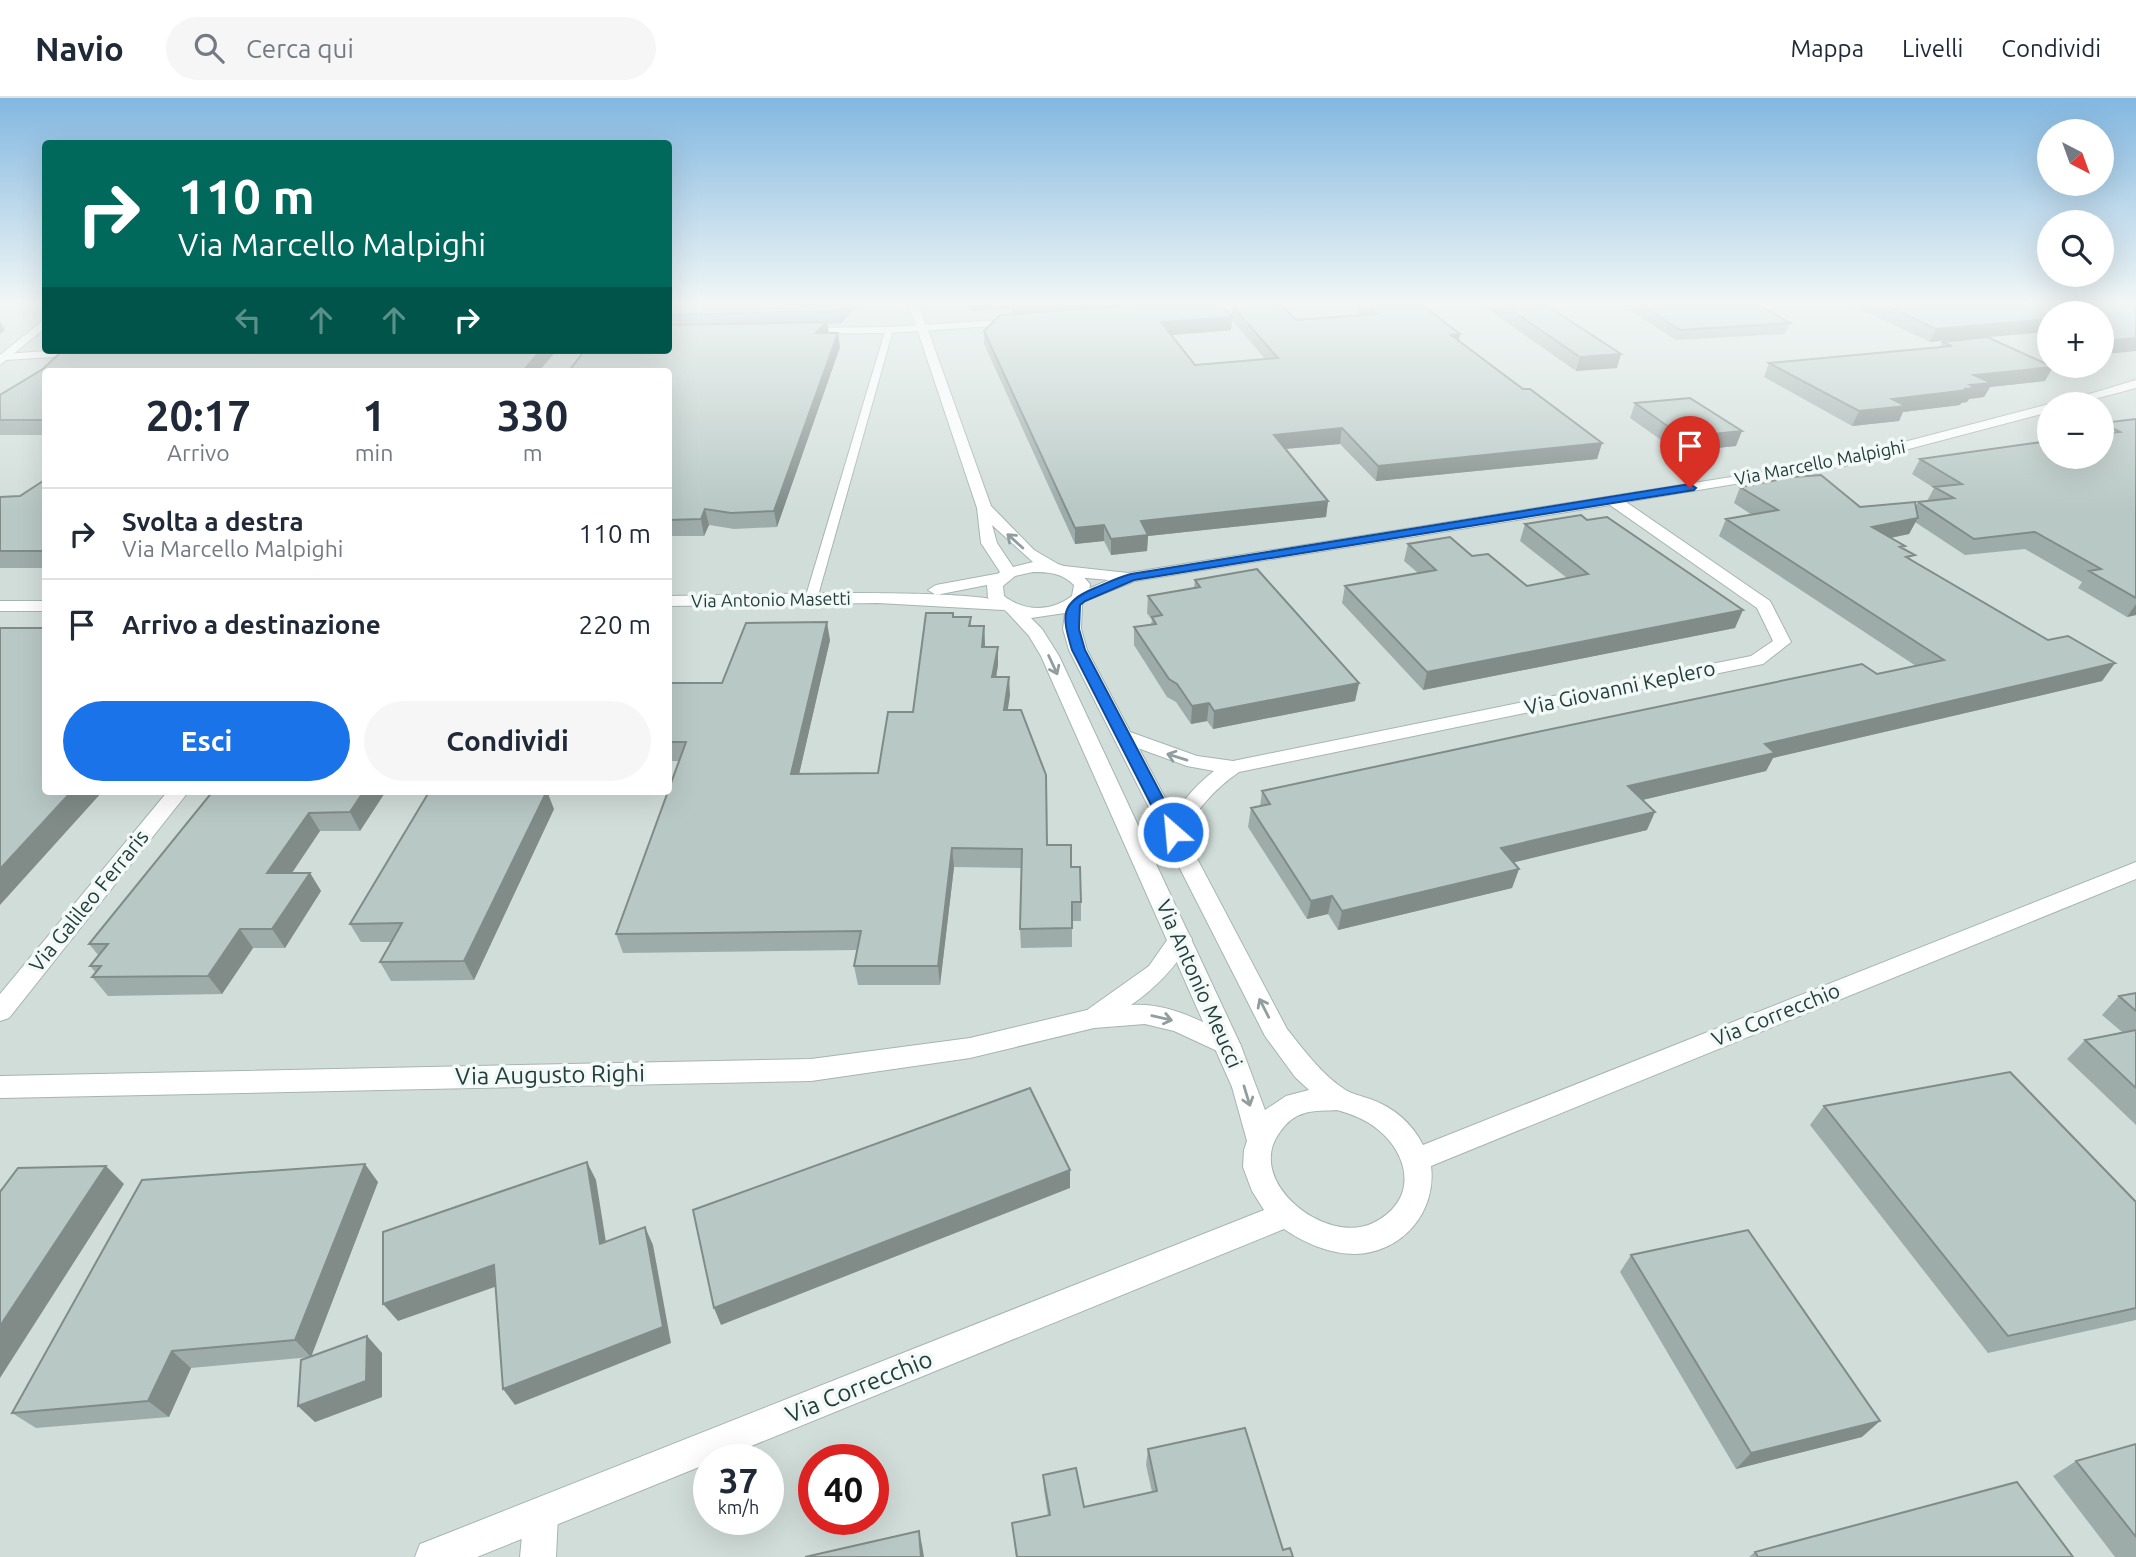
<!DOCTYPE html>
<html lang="it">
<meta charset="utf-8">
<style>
body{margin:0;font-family:Ubuntu,sans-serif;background:#f6f6f7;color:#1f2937;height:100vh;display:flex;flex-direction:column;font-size:26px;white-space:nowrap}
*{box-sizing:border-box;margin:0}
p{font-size:23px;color:#747a83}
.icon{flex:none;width:38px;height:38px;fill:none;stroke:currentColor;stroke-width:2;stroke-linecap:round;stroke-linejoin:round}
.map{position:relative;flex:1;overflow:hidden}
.drawer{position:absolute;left:42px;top:270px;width:630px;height:427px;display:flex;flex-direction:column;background:#fff;border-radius:7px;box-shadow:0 7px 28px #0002}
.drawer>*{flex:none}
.guide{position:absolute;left:42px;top:42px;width:630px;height:214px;border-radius:7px;box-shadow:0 7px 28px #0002;background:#00695c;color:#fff;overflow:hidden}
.needle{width:46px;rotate:139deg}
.fabs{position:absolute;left:2037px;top:21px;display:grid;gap:14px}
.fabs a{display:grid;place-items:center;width:77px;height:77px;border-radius:50%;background:#fff;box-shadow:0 7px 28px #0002;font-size:35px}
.speed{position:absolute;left:693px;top:1346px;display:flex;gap:14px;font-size:35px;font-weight:700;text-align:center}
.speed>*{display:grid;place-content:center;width:91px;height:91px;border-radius:50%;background:#fff;box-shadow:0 7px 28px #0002;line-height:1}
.speed small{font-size:18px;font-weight:400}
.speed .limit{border:10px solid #d22;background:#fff;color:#111}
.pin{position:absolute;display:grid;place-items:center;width:60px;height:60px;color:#fff;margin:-72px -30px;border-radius:50% 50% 50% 0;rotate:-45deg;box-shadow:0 0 7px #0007}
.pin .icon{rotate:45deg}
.me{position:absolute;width:77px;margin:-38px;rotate:333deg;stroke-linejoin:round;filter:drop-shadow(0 0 5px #0008)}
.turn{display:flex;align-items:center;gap:24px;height:147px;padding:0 21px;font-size:32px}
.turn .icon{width:91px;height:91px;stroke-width:2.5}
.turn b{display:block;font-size:49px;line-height:60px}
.lanes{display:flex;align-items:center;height:66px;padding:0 21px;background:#0003;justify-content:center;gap:35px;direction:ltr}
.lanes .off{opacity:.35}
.eta{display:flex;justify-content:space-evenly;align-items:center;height:119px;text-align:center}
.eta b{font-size:42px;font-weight:700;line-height:49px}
.action{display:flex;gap:14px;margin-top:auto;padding:14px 21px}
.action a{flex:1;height:80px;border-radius:42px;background:#1a73e8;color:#fff;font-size:28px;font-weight:700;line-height:80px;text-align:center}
.action a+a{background:#f6f6f7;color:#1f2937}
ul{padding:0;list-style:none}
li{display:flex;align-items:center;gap:21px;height:91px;padding:0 21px;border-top:2px solid #e0e1e3}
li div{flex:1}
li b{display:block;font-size:26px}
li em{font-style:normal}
header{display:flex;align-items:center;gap:42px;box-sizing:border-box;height:98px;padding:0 35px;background:#fff;border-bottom:2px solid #e0e1e3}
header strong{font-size:33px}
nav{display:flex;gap:38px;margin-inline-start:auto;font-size:24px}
.search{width:490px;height:63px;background:#f6f6f7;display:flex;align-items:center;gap:18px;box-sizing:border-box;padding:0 24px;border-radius:38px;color:#747a83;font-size:26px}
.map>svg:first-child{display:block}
.built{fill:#d1ddd9;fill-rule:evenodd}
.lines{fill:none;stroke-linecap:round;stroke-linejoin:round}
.service-casing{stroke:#a5b5b2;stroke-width:2}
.minor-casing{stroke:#a5b5b2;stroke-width:2}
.tertiary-casing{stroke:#a5b5b2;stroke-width:2}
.service{fill:#fff;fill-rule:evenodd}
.minor{fill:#fff;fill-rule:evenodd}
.tertiary{fill:#fff;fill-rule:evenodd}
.wall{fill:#9eaca9;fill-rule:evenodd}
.shaded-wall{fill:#818c89}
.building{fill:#b8c8c4;stroke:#818c89;stroke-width:2}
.oneway{stroke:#909f9e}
.route{fill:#1a73e8;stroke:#114b97;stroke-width:2}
.labels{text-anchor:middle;stroke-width:7;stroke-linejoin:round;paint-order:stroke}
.far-street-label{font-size:18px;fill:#223f3c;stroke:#f3f9f7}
.street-label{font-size:21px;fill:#223f3c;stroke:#f3f9f7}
.near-street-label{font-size:24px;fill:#223f3c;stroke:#f3f9f7}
</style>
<header>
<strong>Navio</strong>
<div class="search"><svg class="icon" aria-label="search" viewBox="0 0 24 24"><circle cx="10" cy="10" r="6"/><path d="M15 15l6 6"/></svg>Cerca qui</div>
<nav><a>Mappa</a><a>Livelli</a><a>Condividi</a></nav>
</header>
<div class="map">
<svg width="2136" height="1459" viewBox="0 0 2136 1459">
<rect width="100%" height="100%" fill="#e3edea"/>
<path class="built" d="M0 207H45L46 252H668L669 207H2136V1459H0ZM2049 215H2102V268H2049ZM46 273H668V693H46ZM2049 306H2102V359H2049ZM709 1362H768V1421H709ZM814 1362H873V1421H814Z"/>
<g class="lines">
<g class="service-casing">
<path id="service" d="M886 230 893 232 817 501 811 505 807 504 805 501Z"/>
</g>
<g class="minor-casing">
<path id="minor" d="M1204 207H1255L1250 210 1196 214 1191 211Z
M1017 221 1022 224 1021 226 889 235 801 236 795 233 801 230 889 229Z
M61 252H122L116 255 5 262 0 260 5 256Z
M2136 282V290L2075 306H2056Z
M2049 306V314L1844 368 1626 404 1770 503 1791 544 1763 566 1239 674C1213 692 1197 712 1180 739H1166L1162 734C1177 710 1192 690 1214 673L1187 668 1116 642 1113 638 1116 634H1130L1197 658 1233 663 1751 558 1773 543 1757 510 1610 407 1135 483 1080 505 1072 500 1074 497 1109 482 1064 478 1056 473 1064 468 1128 475 1794 369 1843 360Z
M1001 475 1009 480 1007 483 936 497 928 492 936 487Z
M836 495C862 495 999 494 1011 507L1003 512 878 505 668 508V498Z
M0 503H46V513H0Z
M168 693H189L9 920 0 923V896Z
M1180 832 1188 835 1192 841C1176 869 1157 889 1131 907 1169 904 1203 924 1237 941L1241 948 1237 955 1228 958 1174 933 1145 926 1094 930 970 960 811 983 0 1000V978L811 961 970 940 1087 912 1149 868 1172 835Z
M541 1400 553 1405 558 1417 556 1459H520L524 1417 529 1405Z"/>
</g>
<g class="tertiary-casing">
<path id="tertiary" d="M909 207H919L991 408 1034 452 1058 466 1078 473 1090 486 1088 500 1082 506 1081 531 1087 552 1287 931C1304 952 1321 976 1344 991 1351 996 1362 998 1370 1001 1393 1009 1412 1025 1423 1047L2136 764V781L1431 1068C1437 1114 1402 1155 1355 1156 1330 1156 1304 1145 1284 1131L717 1362H709V1365L477 1459H415L420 1446 433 1441 1264 1112 1252 1093 1243 1069 1244 1052 1247 1043 1232 989 1041 558 1029 538 1007 514 988 500 987 487 1000 474 981 445 977 410ZM992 427 1033 464 1013 469 997 445ZM1033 474C1049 474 1062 475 1074 487L1072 498C1051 514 1025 514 1004 498L1003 488 1015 478ZM1065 515 1063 531 1069 552 1265 938 1295 979 1309 992 1286 998 1265 1012 1241 948 1059 558 1042 531 1031 520ZM1337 1012C1351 1016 1365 1021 1376 1030 1411 1057 1418 1103 1373 1125 1326 1148 1243 1083 1280 1034 1286 1025 1294 1018 1305 1015 1315 1012 1327 1013 1337 1012Z
M46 220V229L0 267V257Z"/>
</g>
<use href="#service" class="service"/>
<use href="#minor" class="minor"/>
<use href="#tertiary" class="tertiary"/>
</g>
<path class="wall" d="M668 207H857L840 226H827L829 235 840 249 777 429 734 431 709 427 704 438H668Z
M968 207H1221L1231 218 1232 208 1296 222 1361 217 1357 214 1358 207H1422L1460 236 1459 242 1523 291 1602 345 1597 361 1376 383 1340 346 1286 351 1328 403 1326 419 1148 438 1147 453 1111 457 1104 443 1075 446 984 246V233L1012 216V210L971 213ZM1232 222 1265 261 1195 267 1171 237 1231 232Z
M1482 207H1546L1617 270 1576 273Z
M1622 207H1758L1790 225 1785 236 1676 242Z
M1851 207H2136L2107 256 2102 254V215H2049L1930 244Z
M1942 244 2045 283 1990 289 1984 299 1969 301 1967 304 1961 305 1960 307 1903 314 1899 323 1852 328 1764 279 1769 265 1939 250Z
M63 252H557L539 273H46V337H0V297L43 271Z
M1635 305 1736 348 1678 354 1630 320Z
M2136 321V517L2127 519 2078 490 2082 484 2025 451 1965 457 1915 424 1909 436 1891 440 1903 451 1912 462 2048 542 2115 565 2102 583 1773 660 1766 673 1642 702 1647 732 1513 764 1519 771 1512 790 1338 832 1328 816 1307 821 1248 729 1251 710 1260 709 1262 693 1877 576 1916 568 1719 438 1726 421 1752 417 1734 405 1740 389 1860 409 1916 408 1918 404 1927 403 1934 390 1912 376 1920 361 2102 359V325Z
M46 381V470H0V399L20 398Z
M1525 426 1735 530 1423 592 1342 505 1345 488 1418 475 1404 463 1408 446 1472 458 1527 488 1567 480 1520 443Z
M1195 482 1359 585 1355 603 1213 631 1207 623 1191 626 1176 604 1167 599 1134 547V529L1151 526 1152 522 1147 515 1148 498 1194 490Z
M954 519H971V528H984L985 549H998V567L996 579 1010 597 1007 612 1047 747 1071 769 1081 804V823H1072V849L1021 850 1020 831 1022 770 954 769 940 887H858L854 868 857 852 623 855 616 836 679 663H668V585H722L830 542 799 676 878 675 913 614Z
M213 693H386L360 733H320L292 775H310L321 793 285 850H253L222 896 108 898 92 879 96 875 90 868 99 858 89 846Z
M554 711 474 882 391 883 380 864 391 844H361L350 826Z
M2136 895V1027L2067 961 2085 942 2122 934 2102 917 2119 898Z
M1824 1008 2136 1104V1222L1988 1255 1810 1027Z
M378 1084 311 1259 367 1238 382 1255V1299L315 1324 298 1308 311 1259 191 1270 169 1319 36 1330 12 1315Z
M1631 1157 1862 1339 1736 1371 1620 1174Z
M2136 1346V1459H2115L2053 1378 2076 1363Z
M1148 1351 1283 1452 1293 1459H1016L1012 1425 1048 1418 1044 1392 1043 1377 1084 1409 1152 1394 1146 1367Z
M1755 1454 2073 1459H1749Z"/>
<path class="shaded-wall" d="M844 207H857L858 208 840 226 838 213Z
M971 207H1165L1012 218V210L971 213Z
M1232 219 1231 232 1160 238 1161 224Z
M2049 221V234L1930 244 1936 231Z
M0 223 5 232 0 236Z
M827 224 829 237 816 235Z
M838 235 840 249 777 429 774 413Z
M1460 236 1457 250 1451 237Z
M2136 240V253L2107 256 2115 242Z
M541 252H557L539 273H523Z
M1621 256 1617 270 1576 273 1580 259Z
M2053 269 2045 283 1990 289 1984 299 1969 301 1967 304 1961 305 1960 307 1903 314 1899 323 1852 328 1859 313 1892 301 1974 277Z
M1342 330 1340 346 1272 352 1274 337Z
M1742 333 1736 348 1678 354 1683 339Z
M1602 345 1597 361 1376 383 1378 368Z
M1328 403 1326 419 1148 438 1147 453 1111 457V441L1141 423Z
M705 411 709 427 704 438 701 421Z
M1918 420 1909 436 1864 445 1872 429Z
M1104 427V443L1075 446V430Z
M2136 506V517L2127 519Z
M1743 512 1735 530 1423 592 1427 574Z
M827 524 830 542 795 694 791 676Z
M984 528 985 546 983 567 982 549Z
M998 549V567L993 597 992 579Z
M2115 565 2102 583 1773 660 1766 673 1621 707 1628 688 1765 646Z
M1009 579 1010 597 1005 630 1004 612Z
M1359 585 1355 603 1213 631 1214 613Z
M1209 605 1207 623 1191 626 1192 608Z
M72 693H103L0 807V771Z
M364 693H386L360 733 350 714Z
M547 693 554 711 474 882 464 863Z
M1655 714 1647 732 1495 769 1501 750Z
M309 715 320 733 279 794 267 775Z
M952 750 954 769 940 887 938 868Z
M1519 771 1512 790 1338 832 1342 813Z
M310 775 321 793 285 850 272 831Z
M1332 798 1328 816 1307 821 1311 803Z
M240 831 253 850 222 896 208 878Z
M587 1064 596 1082 609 1163 600 1146Z
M365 1066 378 1084 311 1259 295 1242Z
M106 1068 124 1086 0 1280V1228Z
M1070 1072V1090L721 1227 714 1210Z
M645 1129 653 1147 671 1245 515 1307 503 1291Z
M494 1167 506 1185 398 1223 383 1206Z
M367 1238 382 1255V1299L315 1324 298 1308Z
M172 1253 191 1270 169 1319 148 1303Z
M1880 1323 1862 1339 1736 1371 1751 1355Z
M919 1433 922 1447 924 1459H921Z"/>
<path class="building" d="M668 207H844L838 213 668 217Z
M1139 207H1221L1232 219 1161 224 1195 267 1278 260 1232 208 1281 207 1296 222 1377 216 1367 207H1422L1460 236 1451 237 1523 291H1530L1602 345 1378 368 1342 330 1274 337 1328 403 1141 423 1148 437 1111 441 1104 427 1075 430 984 233 1000 217Z
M1504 207H1546L1621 256 1580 259Z
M1642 207H1758L1790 225 1680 232Z
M1885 207H2136V240L2115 242 2102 237V215H2049V221L1936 231Z
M827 224 816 235H838L774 413 731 415 705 411 701 421 668 422V273H569L585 252H668V227Z
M1987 239 2053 269 1974 277 1992 285 1970 287 1975 290 1964 291 1968 292 1892 301 1906 308 1859 313 1769 265 1952 248 1942 244Z
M63 252H541L523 273H46V322H0V297L43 271Z
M1690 300 1742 333 1683 339 1635 305Z
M2136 321V500L2089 473 2101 471 2035 434 1974 441 1918 404 1954 400 1934 389 1962 386 1920 361 2049 343V359H2102V336L2120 334 2102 325Z
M1821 377 1860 409 1915 404 1918 420 1872 429 1905 448 1900 449 1915 457 1906 459 2048 542 2068 538 2115 565 1765 646 1775 655 1628 688 1655 714 1501 750 1519 771 1342 813 1332 798 1311 803 1251 710 1270 706 1262 693 1523 637 1862 566 1877 576 1944 562 1726 421 1778 412 1740 389 1793 379Z
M46 381V453H0V399L20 398Z
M1581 417 1587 422 1607 419 1743 512 1427 574 1345 488 1436 472 1408 446 1450 439 1472 458 1488 456 1527 488 1588 476 1525 426Z
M1257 471 1359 585 1214 613 1209 605 1192 608 1177 586 1169 581 1134 529 1156 526 1152 519 1162 517 1148 498 1200 489 1195 482Z
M926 515H953V519H971L969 528H984L982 549H998L992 579H1009L1004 612H1021L1046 677 1047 747H1071V769H1080L1081 804H1072V830L1020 831 1022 751 952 750 938 868H854L861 833 616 836 686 644H668V585H722L746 525 827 524 791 676 878 675 888 614H913Z
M0 530H46V693H72L0 771Z
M213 693H364L350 714 309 715 267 775H310L272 831H240L208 878 92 879 101 868H90L108 846H89Z
M547 693 464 863 380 864 402 825 350 826 429 694Z
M2136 895V913L2119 898Z
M2136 932V990L2085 942Z
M2010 974 2136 1104V1210L2008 1238 1824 1008Z
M1030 990 1070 1072 714 1210 693 1112Z
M587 1064 600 1146 645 1129 663 1229 503 1291 494 1167 383 1206V1134Z
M365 1066 295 1242 172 1253 148 1303 12 1315 142 1082Z
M106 1068 0 1228V1094L18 1070Z
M1748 1132 1880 1323 1751 1355 1631 1157Z
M367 1238 366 1283 298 1308 301 1262Z
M1245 1330 1283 1452 1290 1450 1293 1459H1017L1012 1425 1050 1417 1043 1377 1076 1370 1084 1409 1157 1393 1148 1351Z
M2136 1346V1439L2076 1363Z
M2017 1384 2073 1459H1758L1755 1454Z
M919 1433 921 1459H805Z"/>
<defs><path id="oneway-shaft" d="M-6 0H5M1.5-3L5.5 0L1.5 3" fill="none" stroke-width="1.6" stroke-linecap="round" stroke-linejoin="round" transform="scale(1.75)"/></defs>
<g class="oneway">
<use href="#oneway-shaft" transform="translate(1015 443) rotate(-138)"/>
<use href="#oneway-shaft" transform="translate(1053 567) rotate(65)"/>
<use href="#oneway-shaft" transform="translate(1177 659) rotate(-163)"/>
<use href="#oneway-shaft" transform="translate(1264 910) rotate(-117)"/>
<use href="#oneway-shaft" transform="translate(1162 920) rotate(13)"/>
<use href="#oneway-shaft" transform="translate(1247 998) rotate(73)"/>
</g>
<linearGradient id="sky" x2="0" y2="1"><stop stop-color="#82b7e0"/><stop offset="0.5" stop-color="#f2f7f6"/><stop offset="1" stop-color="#f2f7f6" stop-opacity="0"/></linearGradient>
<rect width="2136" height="411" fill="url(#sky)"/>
<path class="route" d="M1690 386 1696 390 1694 392 1134 482 1085 503 1080 507 1079 531 1085 552 1181 734 1173 740 1165 734 1072 552C1062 518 1059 505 1095 490 1107 485 1119 479 1131 476Z"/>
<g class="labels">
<g class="far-street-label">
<text transform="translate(1820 365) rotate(-11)" y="6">Via Marcello Malpighi</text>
<text transform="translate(771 502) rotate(-1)" y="6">Via Antonio Masetti</text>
</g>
<g class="street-label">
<text transform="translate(1620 590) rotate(-12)" y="7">Via Giovanni Keplero</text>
<text transform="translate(89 803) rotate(-51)" y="7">Via Galileo Ferraris</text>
<text transform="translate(1199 886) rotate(66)" y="7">Via Antonio Meucci</text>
<text transform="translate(1776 917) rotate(-22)" y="7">Via Correcchio</text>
</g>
<g class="near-street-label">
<text transform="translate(550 977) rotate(-1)" y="8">Via Augusto Righi</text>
<text transform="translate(859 1289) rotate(-22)" y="8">Via Correcchio</text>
</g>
</g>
</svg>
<div class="fabs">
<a><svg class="needle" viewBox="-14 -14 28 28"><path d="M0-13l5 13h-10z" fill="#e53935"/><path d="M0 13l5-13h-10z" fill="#747a83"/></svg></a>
<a><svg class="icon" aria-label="search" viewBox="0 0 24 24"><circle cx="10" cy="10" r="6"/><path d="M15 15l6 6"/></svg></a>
<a>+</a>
<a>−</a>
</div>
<div class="speed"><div>37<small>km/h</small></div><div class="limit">40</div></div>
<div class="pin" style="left:1690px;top:390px;background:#d93025"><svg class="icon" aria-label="arrive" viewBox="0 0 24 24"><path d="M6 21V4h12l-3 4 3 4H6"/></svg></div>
<svg class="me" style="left:1173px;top:734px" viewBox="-20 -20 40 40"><circle r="17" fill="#1a73e8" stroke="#fff" stroke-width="3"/><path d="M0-11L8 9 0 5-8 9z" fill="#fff"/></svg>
<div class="guide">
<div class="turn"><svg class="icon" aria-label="right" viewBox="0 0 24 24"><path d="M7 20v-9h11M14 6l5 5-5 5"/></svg><div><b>110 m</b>Via Marcello Malpighi</div></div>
<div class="lanes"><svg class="icon off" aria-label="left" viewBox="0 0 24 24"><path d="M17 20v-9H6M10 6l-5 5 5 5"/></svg><svg class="icon off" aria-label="ahead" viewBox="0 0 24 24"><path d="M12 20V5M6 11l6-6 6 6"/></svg><svg class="icon off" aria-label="ahead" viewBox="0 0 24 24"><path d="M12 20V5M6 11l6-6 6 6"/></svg><svg class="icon" aria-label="right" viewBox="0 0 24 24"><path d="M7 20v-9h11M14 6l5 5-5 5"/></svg></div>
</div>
<section class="drawer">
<div class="eta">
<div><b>20:17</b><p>Arrivo</p></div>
<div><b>1</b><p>min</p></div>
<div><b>330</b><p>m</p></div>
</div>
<ul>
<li><svg class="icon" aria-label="right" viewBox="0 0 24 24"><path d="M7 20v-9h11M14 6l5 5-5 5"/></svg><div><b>Svolta a destra</b><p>Via Marcello Malpighi</p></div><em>110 m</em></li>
<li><svg class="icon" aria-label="arrive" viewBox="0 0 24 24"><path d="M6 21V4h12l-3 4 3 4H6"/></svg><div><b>Arrivo a destinazione</b></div><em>220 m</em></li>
</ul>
<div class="action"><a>Esci</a><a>Condividi</a></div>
</section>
</div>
